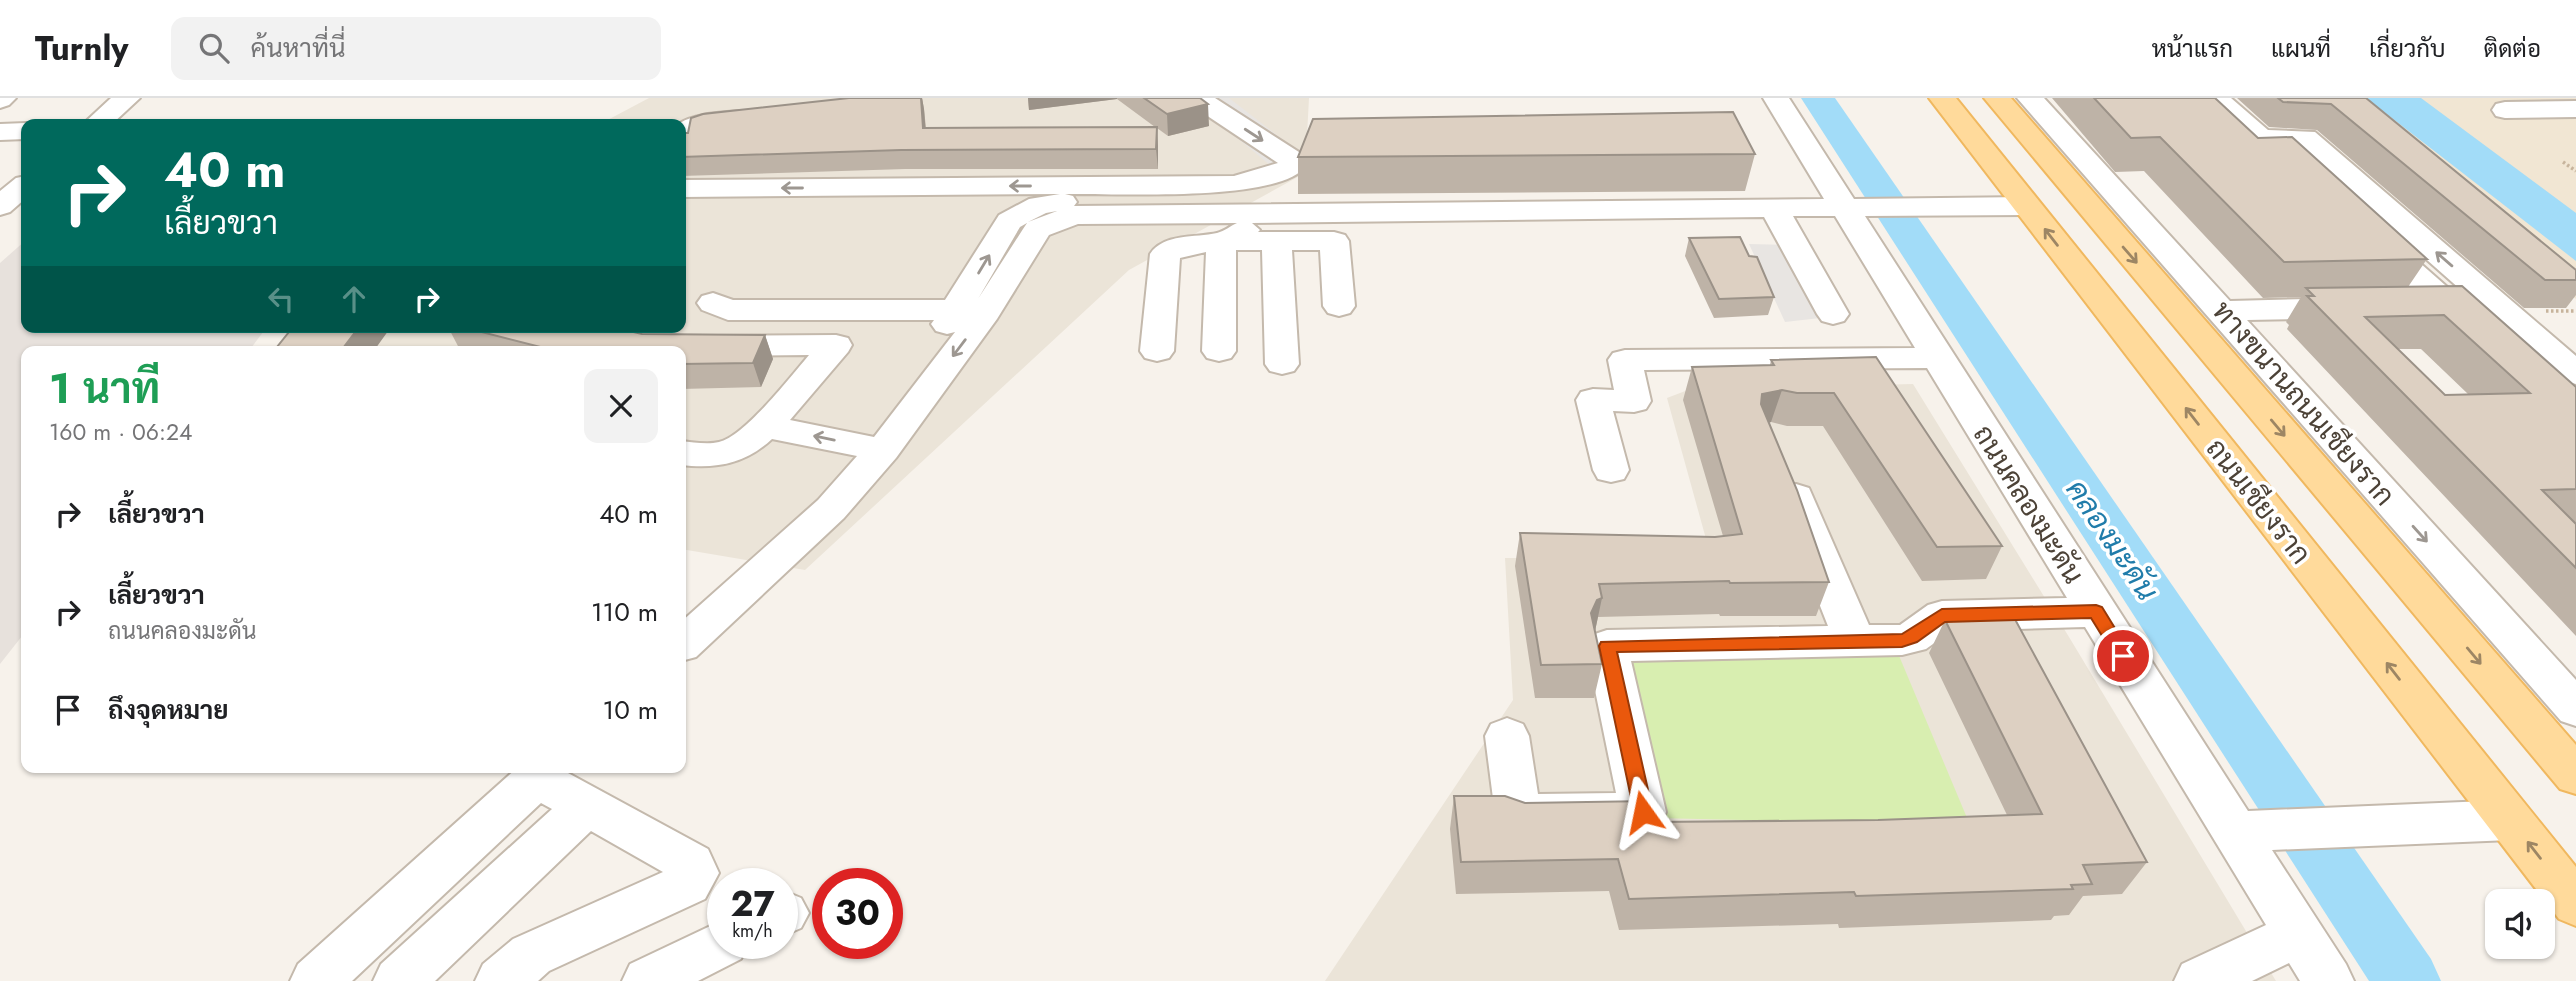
<!DOCTYPE html>
<html lang="th">
<meta charset="utf-8">
<style>
body{margin:0;font-family:Jost,Sarabun,sans-serif;background:#f2f2f2;color:#202124;height:100vh;display:flex;flex-direction:column;font-size:26px;white-space:nowrap}
*{box-sizing:border-box;margin:0}
p{font-size:23px;color:#757577}
.icon{flex:none;width:38px;height:38px;fill:none;stroke:currentColor;stroke-width:2;stroke-linecap:round;stroke-linejoin:round}
.map{position:relative;flex:1;overflow:hidden}
.drawer{position:absolute;left:21px;top:248px;width:665px;height:427px;display:flex;flex-direction:column;background:#fff;border-radius:14px;box-shadow:0 2px 5px #0004}
.drawer>*{flex:none}
.hud{position:absolute;left:21px;top:21px;width:665px;height:214px;border-radius:14px;box-shadow:0 2px 5px #0004;background:#00695c;color:#fff;overflow:hidden}
.fabs{position:absolute;left:2485px;top:791px;display:grid;gap:14px}
.fabs a{display:grid;place-items:center;width:70px;height:70px;border-radius:14px;background:#fff;box-shadow:0 2px 5px #0004;font-size:35px}
.speed{position:absolute;left:707px;top:770px;display:flex;gap:14px;font-size:35px;font-weight:700;text-align:center}
.speed>*{display:grid;place-content:center;width:91px;height:91px;border-radius:50%;background:#fff;box-shadow:0 2px 5px #0004;line-height:1}
.speed small{font-size:18px;font-weight:400}
.speed .limit{border:10px solid #d22;background:#fff;color:#111}
.pin{position:absolute;display:grid;place-items:center;width:60px;height:60px;color:#fff;margin:-30px;border:4px solid #fff;border-radius:50%;box-shadow:0 2px 7px #0007}
.me{position:absolute;width:77px;margin:-38px;rotate:348deg;stroke-linejoin:round;filter:drop-shadow(0 0 5px #0008)}
.turn{display:flex;align-items:center;gap:24px;height:147px;padding:0 28px;font-size:32px}
.turn .icon{width:91px;height:91px;stroke-width:2.5}
.turn b{display:block;font-size:49px;line-height:60px}
.lanes{display:flex;align-items:center;height:66px;padding:0 28px;background:#0003;justify-content:center;gap:35px;direction:ltr}
.lanes .off{opacity:.35}
.round{display:grid;place-items:center;flex:none;width:74px;height:74px;border-radius:14px;background:#f2f2f2}
.summary{display:flex;align-items:center;justify-content:space-between;height:119px;padding:0 28px}
h1{font-size:42px;font-weight:700;line-height:52px;color:#1e9e55}
ul{padding:0;list-style:none}
li{display:flex;align-items:center;gap:21px;height:98px;padding:0 28px}
li div{flex:1}
li b{display:block;font-size:26px}
li em{font-style:normal}
header{display:flex;align-items:center;gap:42px;box-sizing:border-box;height:98px;padding:0 35px;background:#fff;border-bottom:2px solid #e0e0e0}
header strong{font-size:33px}
nav{display:flex;gap:38px;margin-inline-start:auto;font-size:24px}
.search{width:490px;height:63px;background:#f2f2f2;display:flex;align-items:center;gap:18px;box-sizing:border-box;padding:0 24px;border-radius:14px;color:#757577;font-size:26px}
.map>svg:first-child{display:block}
.residential{fill:#ebe4d8}
.industrial{fill:#e7e1dc}
.education{fill:#f1e6d3}
.green{fill:#d8eeb0}
.parking{fill:#e8e5e2}
.water{fill:#a2dcf8}
.lines{fill:none;stroke-linecap:round;stroke-linejoin:round}
.river{fill:#a2dcf8;fill-rule:evenodd}
.minor-casing{stroke:#c4b9ac;stroke-width:4}
.major-casing{stroke:#f0b85f;stroke-width:4}
.path{stroke:#c7b49c;stroke-width:3.5;stroke-dasharray:2.5 2.5;stroke-linecap:butt}
.minor{fill:#fff;fill-rule:evenodd}
.major{fill:#ffda9b;fill-rule:evenodd}
.wall{fill:#beb3a7;fill-rule:evenodd}
.shaded-wall{fill:#9b9288}
.building{fill:#ddd0c2;stroke:#9b9288;stroke-width:2;fill-rule:evenodd}
.oneway{stroke:#9d9791}
.oneway2{stroke:#9d8664}
.route{fill:#ea580c;stroke:#983908;stroke-width:2}
.labels{text-anchor:middle;stroke-width:7;stroke-linejoin:round;paint-order:stroke}
.street-label{font-size:28px;fill:#4c4237;stroke:#fff}
.water-label{font-size:30px;font-style:italic;fill:#207caa;stroke:#fff}
</style>
<header>
<strong>Turnly</strong>
<div class="search"><svg class="icon" aria-label="search" viewBox="0 0 24 24"><circle cx="10" cy="10" r="6"/><path d="M15 15l6 6"/></svg>ค้นหาที่นี่</div>
<nav><a>หน้าแรก</a><a>แผนที่</a><a>เกี่ยวกับ</a><a>ติดต่อ</a></nav>
</header>
<div class="map">
<svg width="2576" height="883" viewBox="0 0 2576 883">
<rect width="100%" height="100%" fill="#f7f2eb"/>
<path class="residential" d="M649 0H1309L1305 75 1129 172 805 472 681 451V254H288L307 229H681V26H600Z
M1913 286 2069 539 2276 883H1325L1513 602 1505 460 1711 459 1667 300 1688 292Z"/>
<path class="industrial" d="M26 142V229H267L248 254H26V533L0 566V165Z"/>
<path class="education" d="M2330 0H2576V201Z"/>
<path class="green" d="M1612 540 1892 541 1970 727 1654 720Z"/>
<path class="parking" d="M1189 0H1229L1299 54 1277 73Z
M1749 146 1791 147 1829 219 1785 224Z"/>
<path class="water" d="M2366 0H2421L2576 115V163Z"/>
<g class="lines">
<path class="river" d="M1801 0H1835L2431 861 2441 883H2369Z"/>
<g class="minor-casing">
<path id="minor" d="M0 0H16L9 7 0 10Z
M111 0H140L112 26H83Z
M1184 0H1215L1302 56 1306 68C1280 105 1111 95 1065 96L1073 98 1077 104 1074 108 1824 101 1763 0H1789L1854 101 2027 99 2037 102 2041 108 2037 114 2027 117 1865 118 2248 713 2510 702 2526 708 2533 722 2526 736 2510 742 2272 752 2346 866 2354 883H2300L2289 865 2252 883H2174L2182 866 2266 827 2085 529 1951 533 1926 551 1902 557 1631 563 1666 714 1659 728 1643 733 1518 735 1502 730 1495 716 1485 638 1491 626 1507 620 1523 626 1529 638 1538 696 1616 695 1586 548 1592 537 1607 532 1828 528 1777 399 1783 390 1796 386 1809 390 1869 527H1900L1928 507 1942 503 2067 500 1927 270 1644 272 1651 303 1646 311 1634 314 1613 313 1629 372 1624 381 1611 384 1598 381 1593 372 1576 302 1581 294 1593 291 1614 292 1608 262 1613 255 1625 252 1915 250 1835 118H1793L1849 216 1844 223 1833 226 1822 223 1817 216 1764 119 1252 125 1260 132 1258 134H1334L1345 137 1349 143 1355 208 1350 215 1339 218 1328 215 1323 208 1320 152H1292L1299 266 1294 273 1282 276 1270 273 1265 266 1262 152H1236V253L1231 260 1219 263 1207 260 1202 253 1206 154 1180 160 1174 253 1169 260 1157 263 1145 260 1140 253 1150 156C1164 135 1195 140 1217 135 1225 133 1230 128 1237 125L1078 126 1049 137 997 221 896 360 844 420 696 559 681 563V524L818 402 857 358 772 341C745 366 717 371 681 367V343C693 344 707 347 719 344 744 339 792 277 809 257L716 258 704 255 700 248 704 241 716 238 836 237 848 240 852 247 848 254 790 322 874 339 955 234 947 236 936 233 931 226 934 222H728L702 212 697 205 702 198 713 195 733 202H945L999 117 1029 101 1060 96 681 99V82L1234 78 1278 65 1188 5ZM1057 113 1028 124 1046 115ZM1027 125 1023 131 978 201 1020 129Z
M2017 0H2044L2230 203 2346 200 2357 203 2362 210 2357 217 2346 220 2247 222 2576 582V628L2561 623Z
M2203 0H2231L2268 32 2315 34 2576 258V286L2564 283 2298 48H2286L2313 74 2309 80 2299 82 2289 80Z
M2576 3V19L2505 20 2496 18 2492 12 2496 6 2505 4Z
M740 13 749 15 753 21 749 27 708 32 691 44 681 46V26H678C696 15 719 15 740 13Z
M26 25 31 26H26V41L0 42V26Z
M26 78V100L10 114 0 117V93L16 80Z
M2376 133 2387 136 2478 216 2483 223 2478 230 2467 233 2456 230 2365 148 2361 142 2365 136Z
M517 670H570L568 675 708 751 719 775 705 801 549 873 538 883H475L483 866 513 841 663 774 591 733 435 883H373L381 866 552 711 541 705 352 883H290L298 866Z
M784 793 801 800 809 815 801 830 782 838Z
M723 822V845H748L741 861 698 883H622L630 866Z"/>
</g>
<g class="major-casing">
<path id="major" d="M1929 0H1956L2576 769V828L2559 821Z
M1984 0H2011L2576 647V696L2560 691Z"/>
</g>
<path class="path" d="M2563 64 2576 73
M2546 213H2576"/>
<use href="#minor" class="minor"/>
<use href="#major" class="major"/>
</g>
<path class="wall" d="M849 0H922L924 11 926 30 1155 29 1117 1 1029 12 1028 0H1200L1209 28 1168 38 1157 30 1158 48V71H905L681 78V35H688Z
M2052 0H2215L2258 40 2427 161 2408 189 2576 289V538L2287 231 2289 227 2286 224 2301 199 2263 200 2144 73 2115 74ZM2398 251H2421L2468 296 2445 297Z
M2237 0H2366L2576 172V197L2566 210H2524L2317 32 2269 29Z
M1755 56 1745 93 1298 96V59Z
M1689 140 1749 158 1774 199 1768 217 1714 220 1685 158Z
M448 229H612L642 236 765 237 773 261 761 289 681 291V254H475L459 250Z
M1876 259 2002 448 1986 481 1922 483 1823 328H1787L1771 324 1769 325 1829 484 1816 518H1720L1719 516 1598 519 1595 533 1602 566 1594 600H1535L1515 468 1520 435 1715 439 1723 438 1683 302 1692 269 1770 267 1771 262Z
M1976 515 2147 764 2122 796 2083 798 2069 817 2054 818 2051 822 1839 830 1838 826 1619 832 1609 793 1456 796 1450 731 1454 698 1525 705 1654 724 1878 722 2007 717 1929 555 1945 522H1972Z"/>
<path class="shaded-wall" d="M921 0H922L924 11 927 50 923 30Z
M1028 0H1117V1L1029 12Z
M1208 6 1209 28 1168 38 1167 16Z
M1157 29 1158 48V71L1156 51Z
M359 229H391L373 254H340Z
M765 237 773 261 761 289 753 265Z
M1782 292 1771 324 1753 328 1762 296Z
M1602 500 1595 533 1591 515 1597 502Z"/>
<path class="building" d="M849 0H921L923 30 1157 29 1156 51 901 52 681 59V35H688L691 20 703 16Z
M1144 0H1200L1208 6 1167 16Z
M2094 0H2215L2258 40 2292 39 2427 161 2284 164 2160 39 2131 40Z
M2278 0H2366L2576 172V182H2545L2331 6 2283 4Z
M1733 14 1755 56 1298 59 1313 21Z
M1740 139 1749 158 1757 159 1774 199 1719 201 1689 140Z
M2462 188 2576 289V391L2542 392 2576 426V470L2307 198H2314L2306 190ZM2444 217 2530 295 2445 297 2365 219Z
M293 229H359L340 254H273Z
M462 229H612L642 236 765 237 753 265 681 266V254H560Z
M1876 259 2002 448 1937 449 1834 295H1797L1782 292 1762 296 1761 306 1797 392 1829 484 1730 485 1729 483 1599 486 1602 500 1597 502 1591 515 1602 566 1541 567 1520 435 1715 439 1742 436 1692 269 1774 267 1771 262Z
M2011 514 2147 764 2083 767 2092 786 2071 787 2073 791 1856 798 1854 794 1629 801 1618 761 1461 764 1454 698H1505L1525 705 1649 703 1654 724 1878 722 2042 716 1945 522H1980L1976 515Z"/>
<defs><path id="oneway-shaft" d="M-6 0H5M1.5-3L5.5 0L1.5 3" fill="none" stroke-width="1.6" stroke-linecap="round" stroke-linejoin="round" transform="scale(1.75)"/></defs>
<g class="oneway">
<use href="#oneway-shaft" transform="translate(1254 37) rotate(33)"/>
<use href="#oneway-shaft" transform="translate(1020 88) rotate(180)"/>
<use href="#oneway-shaft" transform="translate(792 90) rotate(180)"/>
<use href="#oneway-shaft" transform="translate(2444 161) rotate(-139)"/>
<use href="#oneway-shaft" transform="translate(984 166) rotate(-59)"/>
<use href="#oneway-shaft" transform="translate(959 250) rotate(127)"/>
<use href="#oneway-shaft" transform="translate(824 340) rotate(-168)"/>
<use href="#oneway-shaft" transform="translate(2420 436) rotate(48)"/>
</g>
<g class="oneway2">
<use href="#oneway-shaft" transform="translate(2051 139) rotate(-128)"/>
<use href="#oneway-shaft" transform="translate(2130 157) rotate(49)"/>
<use href="#oneway-shaft" transform="translate(2192 318) rotate(-128)"/>
<use href="#oneway-shaft" transform="translate(2278 330) rotate(50)"/>
<use href="#oneway-shaft" transform="translate(2474 558) rotate(50)"/>
<use href="#oneway-shaft" transform="translate(2393 573) rotate(-128)"/>
<use href="#oneway-shaft" transform="translate(2534 752) rotate(-128)"/>
</g>
<path class="route" d="M2096 507 2102 509 2129 553 2132 558 2129 562H2117L2091 520 1945 524 1917 544 1902 549 1617 554 1653 714 1650 719 1643 722 1637 719 1634 714 1599 548 1601 544 1902 536 1942 511Z"/>
<g class="labels">
<g class="street-label">
<text transform="translate(2304 305) rotate(49)" y="10">ทางขนานถนนเชียงราก</text>
<text transform="translate(2259 403) rotate(52)" y="10">ถนนเชียงราก</text>
<text transform="translate(2029 406) rotate(58)" y="10">ถนนคลองมะดัน</text>
</g>
<g class="water-label">
<text transform="translate(2112 442) rotate(56)" y="10">คลองมะดัน</text>
</g>
</g>
</svg>
<div class="fabs">
<a><svg class="icon" aria-label="sound" viewBox="0 0 24 24"><path d="M4 9h4l5-4v14l-5-4H4zM17 9q2 3 0 6"/></svg></a>
</div>
<div class="speed"><div>27<small>km/h</small></div><div class="limit">30</div></div>
<div class="pin" style="left:2123px;top:558px;background:#d93025"><svg class="icon" aria-label="arrive" viewBox="0 0 24 24"><path d="M6 21V4h12l-3 4 3 4H6"/></svg></div>
<svg class="me" style="left:1643px;top:714px" viewBox="-20 -20 40 40"><path d="M0-17L14 15 0 8-14 15z" fill="#ea580c" stroke="#fff" stroke-width="4"/></svg>
<div class="hud">
<div class="turn"><svg class="icon" aria-label="right" viewBox="0 0 24 24"><path d="M7 20v-9h11M14 6l5 5-5 5"/></svg><div><b>40 m</b>เลี้ยวขวา</div></div>
<div class="lanes"><svg class="icon off" aria-label="left" viewBox="0 0 24 24"><path d="M17 20v-9H6M10 6l-5 5 5 5"/></svg><svg class="icon off" aria-label="ahead" viewBox="0 0 24 24"><path d="M12 20V5M6 11l6-6 6 6"/></svg><svg class="icon" aria-label="right" viewBox="0 0 24 24"><path d="M7 20v-9h11M14 6l5 5-5 5"/></svg></div>
</div>
<section class="drawer">
<div class="summary"><div><h1>1 นาที</h1><p>160 m · 06:24</p></div><a class="round"><svg class="icon" aria-label="close" viewBox="0 0 24 24"><path d="M6 6l12 12M18 6L6 18"/></svg></a></div>
<ul>
<li><svg class="icon" aria-label="right" viewBox="0 0 24 24"><path d="M7 20v-9h11M14 6l5 5-5 5"/></svg><div><b>เลี้ยวขวา</b></div><em>40 m</em></li>
<li><svg class="icon" aria-label="right" viewBox="0 0 24 24"><path d="M7 20v-9h11M14 6l5 5-5 5"/></svg><div><b>เลี้ยวขวา</b><p>ถนนคลองมะดัน</p></div><em>110 m</em></li>
<li><svg class="icon" aria-label="arrive" viewBox="0 0 24 24"><path d="M6 21V4h12l-3 4 3 4H6"/></svg><div><b>ถึงจุดหมาย</b></div><em>10 m</em></li>
</ul>
</section>
</div>
